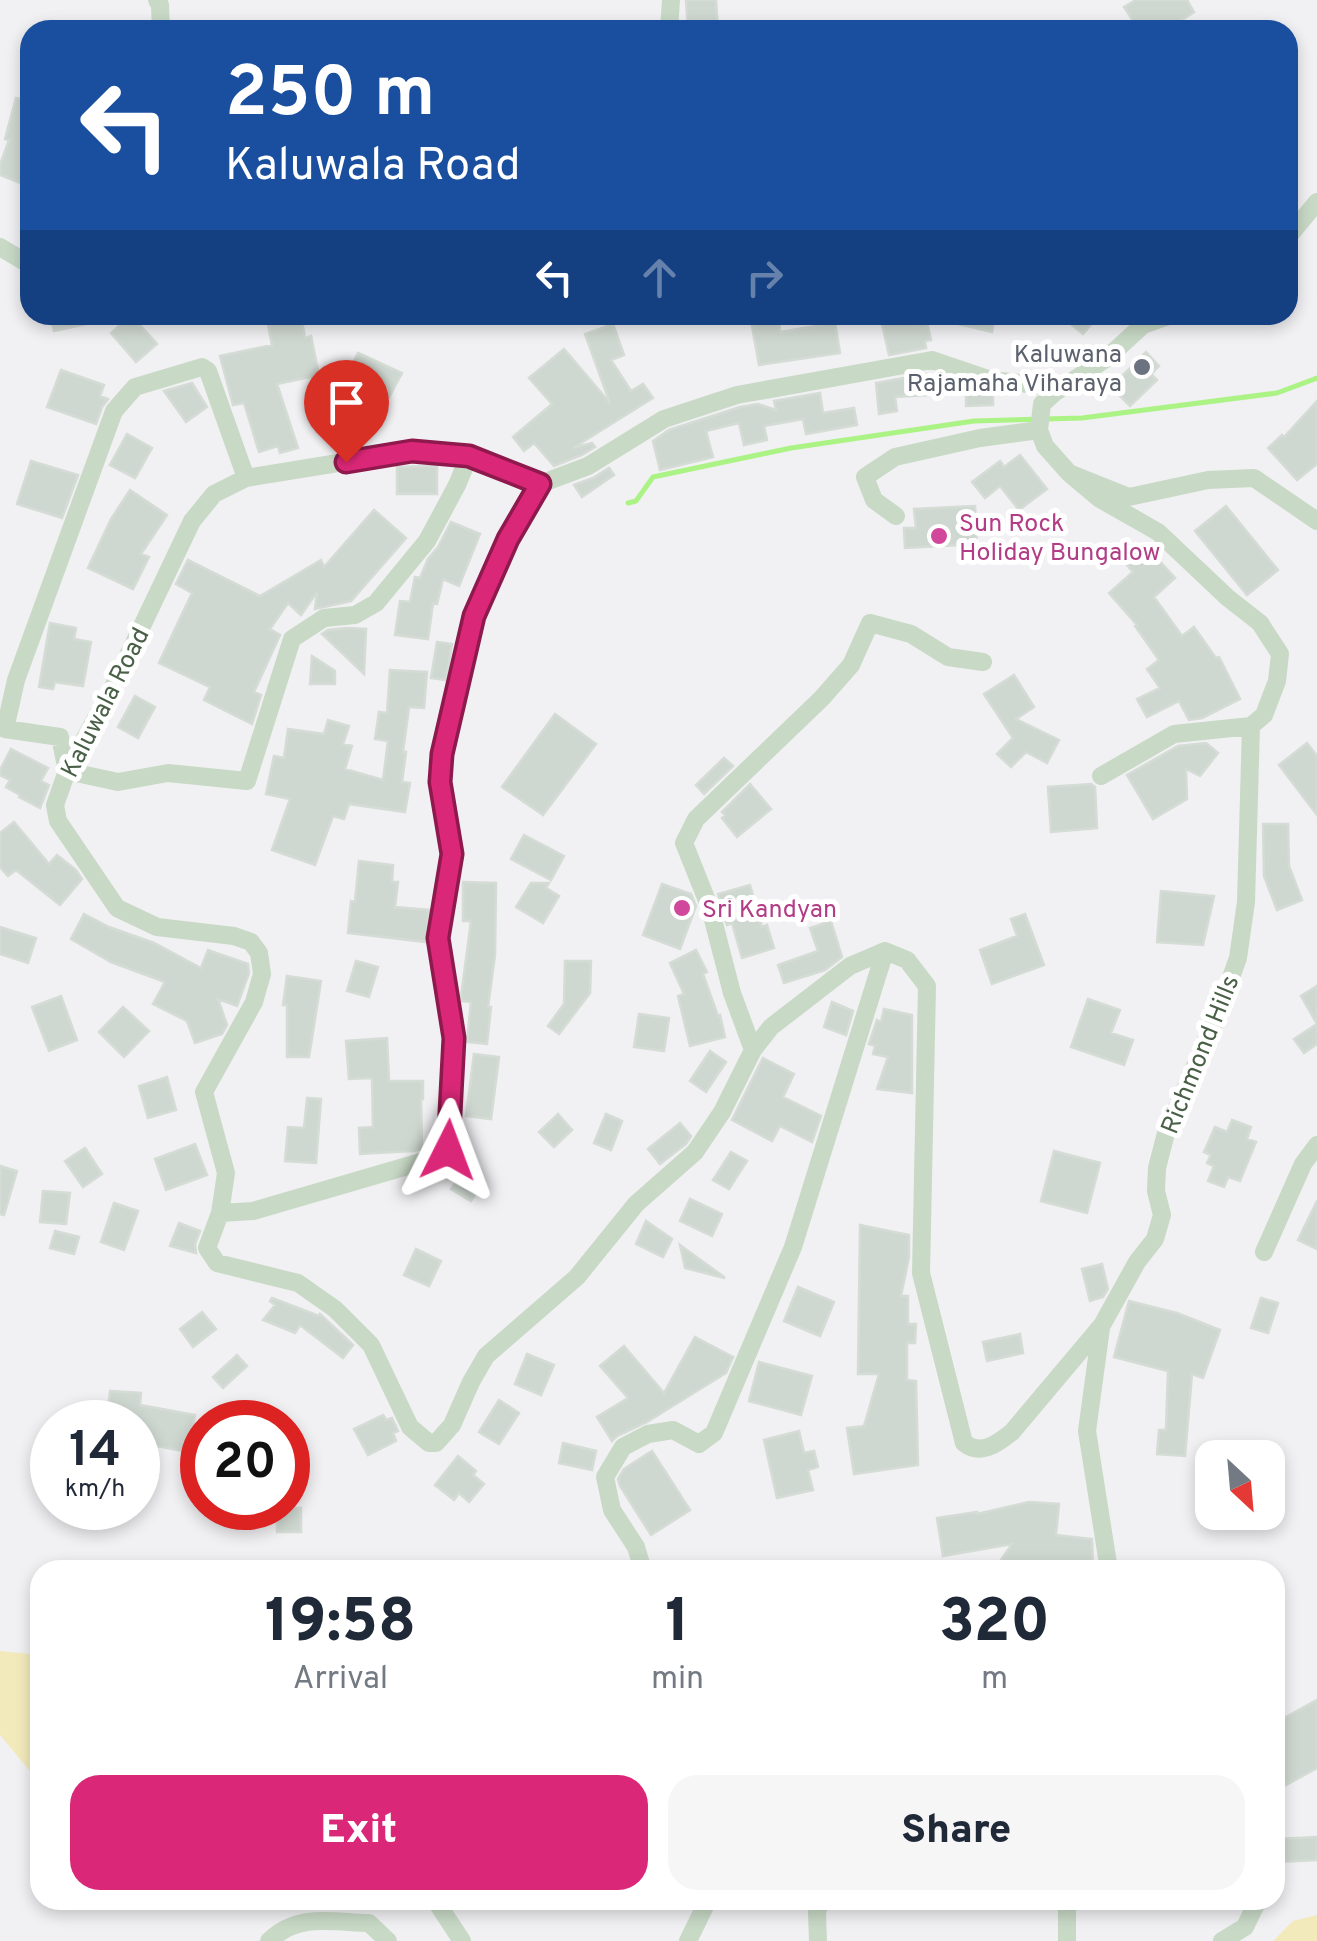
<!DOCTYPE html>
<style>
body{margin:0;font-family:Overpass,sans-serif;background:#f6f6f7;color:#1f2937;height:100vh;display:flex;flex-direction:column;font-size:38px;white-space:nowrap}
*{box-sizing:border-box;margin:0}
p{font-size:32px;color:#747a83}
.icon{flex:none;width:55px;height:55px;fill:none;stroke:currentColor;stroke-width:2;stroke-linecap:round;stroke-linejoin:round}
.map{position:relative;flex:1;overflow:hidden}
.drawer{position:absolute;left:30px;top:1560px;width:1255px;height:350px;display:flex;flex-direction:column;background:#fff;border-radius:30px;box-shadow:0 5px 15px #0003}
.drawer>*{flex:none}
.hud{position:absolute;left:20px;top:20px;width:1278px;height:305px;border-radius:30px;box-shadow:0 5px 15px #0003;background:#1a4fa0;color:#fff;overflow:hidden}
.needle{width:65px;rotate:154deg}
.buttons{position:absolute;left:1195px;top:1440px;display:grid;gap:20px}
.buttons a{display:grid;place-items:center;width:90px;height:90px;border-radius:20px;background:#fff;box-shadow:0 5px 15px #0003;font-size:50px}
.speed{position:absolute;left:30px;top:1400px;display:flex;gap:20px;font-size:50px;font-weight:700;text-align:center}
.speed>*{display:grid;place-content:center;width:130px;height:130px;border-radius:50%;background:#fff;box-shadow:0 5px 15px #0003;line-height:1}
.speed small{font-size:25px;font-weight:400}
.speed .limit{border:15px solid #d22;background:#fff;color:#111}
.pin{position:absolute;display:grid;place-items:center;width:85px;height:85px;color:#fff;margin:-102px -42px;border-radius:50% 50% 50% 0;rotate:-45deg;box-shadow:0 0 10px #0007}
.pin .icon{rotate:45deg}
.me{position:absolute;width:110px;margin:-55px;rotate:3deg;stroke-linejoin:round;filter:drop-shadow(0 0 8px #0008)}
.turn{display:flex;align-items:center;gap:35px;height:210px;padding:0 40px;font-size:45px}
.turn .icon{width:130px;height:130px;stroke-width:2.5}
.turn b{display:block;font-size:70px;line-height:85px}
.lanes{display:flex;align-items:center;height:95px;padding:0 40px;background:#0003;justify-content:center;gap:50px;direction:ltr}
.lanes .off{opacity:.35}
.eta{display:flex;justify-content:space-evenly;align-items:center;height:170px;text-align:center}
.eta b{font-size:60px;font-weight:800;line-height:70px}
.primary-button{display:flex;gap:20px;margin-top:auto;padding:20px 40px}
.primary-button a{flex:1;height:115px;border-radius:30px;background:#db2777;color:#fff;font-size:40px;font-weight:800;line-height:115px;text-align:center}
.primary-button a+a{background:#f6f6f7;color:#1f2937}
.map>svg:first-child{display:block}
.green{fill:#f3eabc}
.lines{fill:none;stroke-linecap:round;stroke-linejoin:round}
.stream{stroke:#acf386;stroke-width:5}
.building{fill:#cfd8d0;stroke:#d4dcd5;stroke-width:2.5}
.minor{stroke:#c8d9c6;stroke-width:18}
.route-casing{stroke:#8e194d;stroke-width:25}
.route{stroke:#db2777;stroke-width:18}
.worship-dot{fill:#6b7280;stroke:#fff;stroke-width:4}
.hotel-dot{fill:#d1479c;stroke:#fff;stroke-width:4}
.labels{text-anchor:middle;stroke-width:10;stroke-linejoin:round;paint-order:stroke}
.worship-label{font-size:25px;fill:#5b616d;stroke:#fff;text-anchor:end}
.hotel-label{font-size:25px;fill:#b23c85;stroke:#fff;text-anchor:start}
.street-label{font-size:25px;fill:#496047;stroke:#fff}
</style>
<div class="map">
<svg width="1317" height="1941" viewBox="0 0 1317 1941">
<rect width="100%" height="100%" fill="#f1f0f3"/>
<path class="green" d="M0 1651 40 1655V1789L34 1776 0 1735Z
M1317 1915V1941H1273L1293 1921Z"/>
<g class="lines">
<path class="stream" d="M628 503 636 501 653 477 791 448 974 421 1082 418 1277 393 1317 378"/>
</g>
<path class="building" d="M686 0H716L718 30H688Z
M1136 0H1187L1194 12 1174 25 1171 20 1155 30H1139L1124 7Z
M16 98 30 101V187L0 175V165L9 140 5 139Z
M50 315H99L100 321 54 331Z
M131 315 157 344 136 362 111 333Z
M266 315H301L305 338 311 336 319 375 277 384 298 448 280 453 278 446 259 452 244 403 233 405 220 356 272 345Z
M750 315H779L780 332 835 323 840 353 759 365Z
M880 315H917L919 324 927 322 931 340 925 341 926 348 889 355Z
M946 315H995L992 332 946 321Z
M1060 315H1099L1083 334Z
M613 324 624 355 611 360 631 391 643 384 653 398 573 448 592 443 595 447 582 455 554 466 534 443 524 451 513 437 552 404 529 378 564 349 610 403 585 334Z
M1146 352 1159 366 1151 374 1157 380 1130 406 1111 387Z
M358 353 402 373 386 403 343 384Z
M61 370 104 385 100 396 108 399 102 407 96 424 47 407Z
M926 374 927 395 895 397 897 411 879 414 876 383Z
M192 383 207 407 186 422 164 391Z
M966 385 993 393V405L966 406Z
M820 393 823 413 854 408 857 425 806 434 803 419 764 426 767 440 744 445 739 423 706 431 713 457 660 470 653 441 669 430 740 407 758 404 776 410 774 401Z
M1317 401V464L1297 480 1268 448 1282 435 1284 437Z
M127 434 152 448 135 478 110 465Z
M1020 455 1047 489 1019 510 1000 486 985 498 972 482 1000 461 1004 467Z
M31 461 78 475 62 518 17 504Z
M437 466V494H397V467Z
M609 468 614 475 582 497 574 485 593 478Z
M130 490 167 515 141 554 149 557 133 589 88 568 111 519Z
M975 506 977 544 905 548 904 528H916L914 509Z
M1226 506 1278 570 1247 595 1195 531Z
M374 510 406 538 351 601 315 609 317 592 301 615 288 603 270 629 280 635 254 692 261 695 252 724 204 700 210 687 159 663 192 593 176 584 188 560 260 596 321 560 324 567Z
M451 522 480 534 459 586 443 579 437 604 433 603 428 639 395 635 400 601 410 602 415 577 420 578 428 559 438 547Z
M1146 546 1175 578 1154 597 1182 636 1194 627 1216 658 1219 657 1240 699 1202 718 1189 720 1179 701 1147 717 1137 699 1160 688 1147 669 1159 660 1135 626 1137 625 1109 593 1133 572 1126 564Z
M50 623 76 628 74 639 91 642 83 686 55 682 53 689 39 687Z
M346 628 366 629 364 674 322 634 328 630Z
M437 642 452 644 446 680 431 678Z
M312 656 335 671V684H310Z
M390 670 427 672 424 708 409 707 403 752H406L402 782 410 783 405 812 349 804 344 819 333 816 315 865 272 850 290 799 266 794 274 756 284 758 288 729 324 734 328 720 349 726 343 744 352 746 345 769 383 780 388 741 375 739 379 712 387 713Z
M1014 675 1034 707 1016 719 1059 740 1047 763 1026 752 1011 767 997 754 1013 738 984 694Z
M135 696 155 707 138 738 118 727Z
M555 714 596 744 543 815 502 787Z
M1206 743 1218 753 1200 776 1186 769 1187 799 1153 819 1127 775 1178 746Z
M1307 743 1317 756V815L1279 765Z
M11 749 48 768 41 781 49 785 40 808 19 797 20 795 6 787 10 780 0 775V770Z
M724 758 733 766 704 794 696 785Z
M750 784 771 809 737 837 722 818 725 815 722 812Z
M1091 784 1095 787 1097 828 1051 832 1048 787Z
M14 822 49 864 57 855 76 870 82 879 60 905 16 870 8 876 0 867V833Z
M1263 824H1288L1289 866 1302 900 1277 910 1264 876Z
M524 835 564 856 551 880 511 859Z
M359 861 393 865 392 882H398L395 907 429 910 426 942 348 933 351 901 355 902Z
M463 882 496 883 495 955 488 1007H491L487 1044 467 1042 471 1002 462 1001 461 997 471 921H463Z
M531 883H549L546 888 559 896 543 923 516 907Z
M662 884 691 894 696 906 680 949 643 935Z
M750 885 762 927 767 925 774 948 742 958 732 923 727 925 718 894Z
M1161 891 1214 896 1203 945 1157 942Z
M84 914 109 927 154 943 201 968 208 950 248 964 249 973 237 1006 218 999 227 1025 222 1034 195 1043 187 1021 153 1004 165 982 111 962 71 939Z
M1025 914 1044 965 992 984 980 950 1017 936 1011 919Z
M831 921 842 957 825 970 784 983 778 965 818 951 810 928Z
M0 927 36 938 28 963 0 954Z
M696 950 707 972 703 974 718 1016 720 1015 725 1037 690 1046 678 996 684 994 670 963Z
M356 961 378 967 369 997 347 991Z
M565 961H591L590 993 559 1034 548 1026 564 1004Z
M287 976 321 981 309 1057H287V1005H283Z
M1317 986V1044L1304 1053 1294 1039 1317 1024 1301 996Z
M61 996 77 1040 49 1051 32 1007Z
M1088 999 1120 1010 1111 1033 1133 1040 1124 1065 1071 1047Z
M832 1002 853 1011 846 1035 824 1027Z
M123 1007 149 1031 124 1057 99 1032Z
M884 1009 912 1015V1093L877 1089 888 1057 873 1054 875 1046 869 1044 877 1020 881 1022Z
M639 1014 669 1018 664 1051 634 1047Z
M387 1038 389 1081H423V1099H421L422 1149 413 1151 360 1154 359 1128 373 1127 372 1078 349 1079 346 1041Z
M710 1051 726 1062 706 1092 690 1081Z
M474 1054 499 1057 491 1119 466 1116Z
M763 1058 794 1074 783 1097 821 1116 812 1142 780 1126 772 1141 732 1120Z
M167 1077 176 1110 148 1118 139 1086Z
M307 1098 321 1099 316 1163 285 1161 288 1127 304 1128Z
M558 1114 572 1130 554 1147 539 1132Z
M606 1114 622 1121 611 1150 594 1143Z
M1232 1120 1251 1127 1247 1139 1256 1142 1240 1181 1228 1177 1224 1187 1208 1181 1214 1166 1207 1163 1211 1155 1204 1152 1215 1127 1227 1132Z
M680 1123 691 1136 686 1144 660 1164 648 1149Z
M195 1144 207 1175 166 1190 155 1159Z
M85 1148 102 1174 83 1187 65 1161Z
M1054 1151 1100 1163 1087 1213 1041 1201Z
M731 1152 747 1161 729 1189 713 1180Z
M0 1166 17 1171 4 1215 0 1214Z
M464 1168 484 1181 471 1201 451 1189Z
M43 1191 70 1193 66 1224 40 1222Z
M690 1199 722 1214 712 1236 680 1221Z
M1317 1201V1249L1298 1240Z
M114 1203 138 1211 124 1250 101 1242Z
M646 1221 672 1239 663 1257 636 1244Z
M179 1223 200 1231 195 1244 196 1253 170 1246Z
M860 1225 909 1235V1257L901 1296H908V1324H916L915 1343H907V1380L916 1381 918 1465 854 1474 847 1428 864 1426 879 1374H858Z
M55 1231 79 1237 74 1254 50 1248Z
M680 1245 724 1277V1278L685 1268Z
M416 1249 441 1261 429 1286 404 1275Z
M1102 1264 1108 1289 1103 1297 1090 1301 1082 1269Z
M798 1287 834 1302 820 1336 784 1321Z
M272 1298 319 1316 320 1314 353 1345 343 1358 300 1325 295 1333 263 1320 275 1305 270 1301Z
M1261 1298 1278 1303 1268 1333 1251 1328Z
M1129 1301 1177 1313 1220 1330 1203 1378 1192 1374 1185 1456 1157 1454 1159 1430H1166L1168 1371 1114 1357Z
M202 1312 216 1329 193 1347 180 1329Z
M1020 1334 1023 1353 987 1361 983 1342Z
M695 1337 733 1357 726 1373 647 1422 617 1436 612 1441 597 1417 628 1398 600 1366 624 1346 664 1393Z
M527 1354 554 1365 541 1395 515 1384Z
M237 1355 247 1366 223 1388 213 1377Z
M759 1362 812 1376 801 1415 749 1401Z
M110 1391 141 1393 140 1405 195 1415 188 1452 152 1445 153 1437 138 1435V1422H107Z
M499 1400 519 1413 499 1444 479 1432Z
M383 1415 386 1420 392 1418 398 1431 393 1433 396 1441 368 1455 354 1429Z
M799 1431 804 1453 814 1451 818 1467 808 1470 813 1490 777 1498 764 1440Z
M563 1443 596 1451 592 1470 559 1463Z
M652 1451 690 1510 651 1535 620 1486 618 1479 624 1469Z
M458 1456 476 1471 473 1475 484 1484 469 1502 459 1493 454 1500 435 1485Z
M1029 1502 1059 1504 1056 1535 1092 1539 1093 1570H994L1012 1544 943 1556 937 1518 977 1512V1514Z
M277 1508H301V1532H277Z
M1317 1700V1768L1286 1785 1275 1764V1723Z
M1317 1837V1860L1278 1862 1277 1839Z"/>
<g class="lines">
<path class="minor" d="M157 0 160 5 161 30
M669 30 671 0
M1288 237 1317 202
M0 247 30 265
M1171 315 1143 325 1107 358 1054 393 1042 404 1039 430 1045 446 1069 473 1129 497 1208 480 1254 478 1317 521
M1054 393 1038 385 991 380 932 360 737 395 664 419 588 466 540 484 469 456 412 451 246 478 214 494 192 521 113 687 67 771 55 805 58 821 117 908 157 927 234 936 251 942 259 953 262 974 254 1002 204 1092 226 1173 220 1213 207 1248 217 1263 298 1283 335 1309 371 1345 410 1427 429 1443H436L452 1425 471 1382 486 1356 577 1277 636 1204 695 1152 722 1112 753 1050 771 1027 850 966 885 951 907 960 927 986 921 1273 964 1443C981 1456 997 1444 1012 1432L1102 1325 1137 1262 1155 1239 1162 1215 1156 1191 1157 1168 1166 1133 1219 1011 1238 958 1246 902 1251 726 1264 715 1277 681 1280 654 1260 623 1228 598 1158 532 1100 499 1069 473
M246 478 208 371 202 367 135 387 114 411 16 680 5 729 60 737 67 771 118 782 168 773 247 781 292 639 324 618 355 615 376 603 427 541 457 485 469 456
M896 516 874 500 865 477 895 457 980 438 1039 430
M1101 776 1174 734 1251 726
M753 1050 732 993 710 908 684 843 696 819 822 698 851 665 870 623 911 634 948 657 983 662
M220 1213 253 1211 445 1155 448 1150 455 1038 439 938 452 854 440 781 442 755 473 616 508 539 540 484
M1264 1252 1303 1164 1317 1145
M1101 1328 1087 1431 1109 1570
M643 1570 636 1547 612 1510 605 1477 623 1447 648 1434 673 1430 699 1444 714 1433 793 1247 885 951
M435 1900 462 1941
M269 1941C298 1913 331 1922 369 1923L388 1941
M688 1941 708 1900
M818 1941 817 1912 821 1900
M1067 1941V1910L1070 1900
M1222 1941 1245 1927 1258 1900"/>
</g>
<g class="lines">
<g class="route-casing">
<path id="route" d="M346 462 412 451 469 456 540 484 508 539 474 616 442 754 440 782 452 854 438 938 454 1038 448 1150"/>
</g>
<use href="#route" class="route"/>
</g>
<circle class="worship-dot" cx="1142" cy="367" r="10"/>
<g class="hotel-dot">
<circle cx="939" cy="536" r="10"/>
<circle cx="682" cy="908" r="10"/>
</g>
<g class="labels">
<g class="worship-label">
<text x="1122" y="362">Kaluwana<tspan x="1122" dy="29">Rajamaha Viharaya</tspan></text>
</g>
<g class="hotel-label">
<text x="959" y="531">Sun Rock<tspan x="959" dy="29">Holiday Bungalow</tspan></text>
<text x="702" y="917">Sri Kandyan</text>
</g>
<g class="street-label">
<text transform="translate(104 702) rotate(-63)" y="9">Kaluwala Road</text>
<text transform="translate(1199 1054) rotate(-68)" y="9">Richmond Hills</text>
</g>
</g>
</svg>
<div class="buttons">
<a><svg class="needle" viewBox="-14 -14 28 28"><path d="M0-13l5 13h-10z" fill="#e53935"/><path d="M0 13l5-13h-10z" fill="#747a83"/></svg></a>
</div>
<div class="speed"><div>14<small>km/h</small></div><div class="limit">20</div></div>
<div class="pin" style="left:346px;top:462px;background:#d93025"><svg class="icon" aria-label="arrive" viewBox="0 0 24 24"><path d="M6 21V4h12l-3 4 3 4H6"/></svg></div>
<svg class="me" style="left:448px;top:1150px" viewBox="-20 -20 40 40"><path d="M0-17L14 15 0 8-14 15z" fill="#db2777" stroke="#fff" stroke-width="4"/></svg>
<div class="hud">
<div class="turn"><svg class="icon" aria-label="left" viewBox="0 0 24 24"><path d="M17 20v-9H6M10 6l-5 5 5 5"/></svg><div><b>250 m</b>Kaluwala Road</div></div>
<div class="lanes"><svg class="icon" aria-label="left" viewBox="0 0 24 24"><path d="M17 20v-9H6M10 6l-5 5 5 5"/></svg><svg class="icon off" aria-label="ahead" viewBox="0 0 24 24"><path d="M12 20V5M6 11l6-6 6 6"/></svg><svg class="icon off" aria-label="right" viewBox="0 0 24 24"><path d="M7 20v-9h11M14 6l5 5-5 5"/></svg></div>
</div>
<section class="drawer">
<div class="eta">
<div><b>19:58</b><p>Arrival</p></div>
<div><b>1</b><p>min</p></div>
<div><b>320</b><p>m</p></div>
</div>
<div class="primary-button"><a>Exit</a><a>Share</a></div>
</section>
</div>
